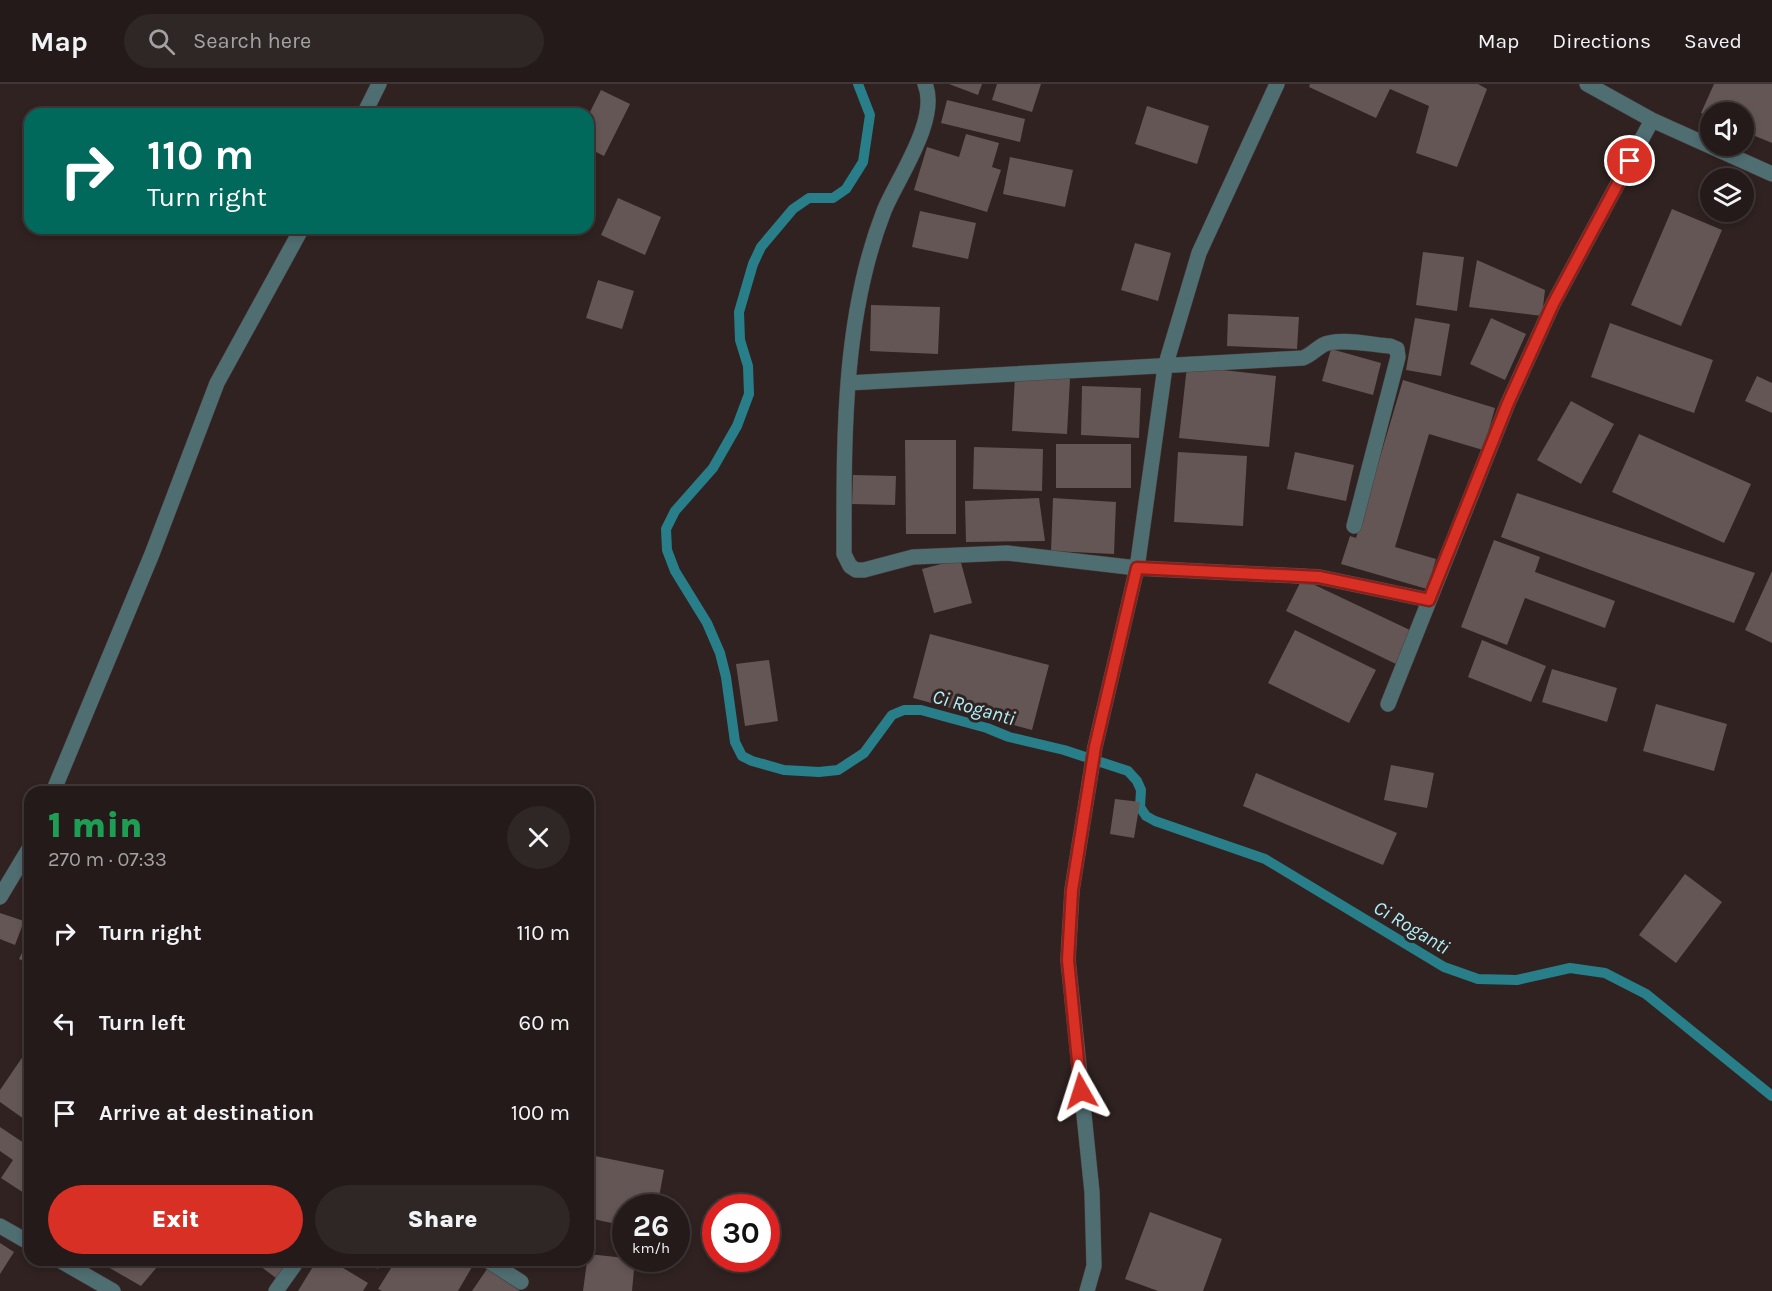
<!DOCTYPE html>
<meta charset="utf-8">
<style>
body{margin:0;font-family:Karla,sans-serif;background:#2f2726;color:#f1f3f6;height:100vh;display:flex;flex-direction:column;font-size:22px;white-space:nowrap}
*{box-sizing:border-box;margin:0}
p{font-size:20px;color:#a3a1a2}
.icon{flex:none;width:33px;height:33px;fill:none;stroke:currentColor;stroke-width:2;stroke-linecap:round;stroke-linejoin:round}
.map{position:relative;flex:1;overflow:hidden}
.sheet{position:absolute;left:24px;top:702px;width:570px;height:480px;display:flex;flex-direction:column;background:#231a19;border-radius:18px;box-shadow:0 3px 9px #0003,0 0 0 2px #403838}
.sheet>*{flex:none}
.top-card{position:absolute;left:24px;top:24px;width:570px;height:126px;border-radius:18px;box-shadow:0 3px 9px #0003,0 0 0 2px #403838;background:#00695c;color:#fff;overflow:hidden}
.controls{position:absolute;left:1700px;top:18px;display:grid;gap:12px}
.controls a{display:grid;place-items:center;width:54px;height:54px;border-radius:50%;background:#231a19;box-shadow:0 3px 9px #0003,0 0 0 2px #403838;font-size:30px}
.speed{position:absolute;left:612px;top:1110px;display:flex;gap:12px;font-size:30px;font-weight:700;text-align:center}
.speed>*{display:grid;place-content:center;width:78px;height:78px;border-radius:50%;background:#231a19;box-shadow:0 3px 9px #0003,0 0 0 2px #403838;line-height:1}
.speed small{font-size:15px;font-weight:400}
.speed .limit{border:9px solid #d22;background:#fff;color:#111}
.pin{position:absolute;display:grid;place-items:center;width:51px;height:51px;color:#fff;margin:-26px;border:3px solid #fff;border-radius:50%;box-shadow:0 2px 6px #0007}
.me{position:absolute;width:66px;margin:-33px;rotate:354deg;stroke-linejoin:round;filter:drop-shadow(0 0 4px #0008)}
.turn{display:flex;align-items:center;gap:21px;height:126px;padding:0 24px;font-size:27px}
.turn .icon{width:78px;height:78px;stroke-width:2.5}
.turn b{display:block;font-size:42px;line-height:51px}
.round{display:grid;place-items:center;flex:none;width:63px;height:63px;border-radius:32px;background:#2f2726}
.summary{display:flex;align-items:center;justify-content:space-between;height:102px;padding:0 24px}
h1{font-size:36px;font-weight:800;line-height:45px;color:#1e9e55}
.button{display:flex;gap:12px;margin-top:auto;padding:12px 24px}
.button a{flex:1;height:69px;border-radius:36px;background:#d93025;color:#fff;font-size:24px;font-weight:800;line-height:69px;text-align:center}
.button a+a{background:#2f2726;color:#f1f3f6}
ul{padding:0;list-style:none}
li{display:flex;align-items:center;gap:18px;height:90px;padding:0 24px}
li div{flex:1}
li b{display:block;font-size:22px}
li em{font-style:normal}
header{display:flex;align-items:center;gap:36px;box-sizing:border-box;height:84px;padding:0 30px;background:#231a19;border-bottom:2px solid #403838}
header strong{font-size:28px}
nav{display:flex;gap:33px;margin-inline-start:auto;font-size:21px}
.search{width:420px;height:54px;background:#2f2726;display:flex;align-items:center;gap:15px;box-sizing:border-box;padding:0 21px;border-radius:33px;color:#a3a1a2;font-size:22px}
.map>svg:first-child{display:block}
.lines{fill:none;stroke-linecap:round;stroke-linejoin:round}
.stream{stroke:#287f89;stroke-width:10}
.building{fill:#645654}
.minor-casing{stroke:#4c403f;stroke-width:16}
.minor{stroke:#4f6e72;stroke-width:15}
.route-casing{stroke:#8d1f18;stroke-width:15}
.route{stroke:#d93025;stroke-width:10}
.labels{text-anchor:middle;stroke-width:6;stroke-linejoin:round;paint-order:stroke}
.water-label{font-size:20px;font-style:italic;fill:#aef0f9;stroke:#2f2221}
</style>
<header>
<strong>Map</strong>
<div class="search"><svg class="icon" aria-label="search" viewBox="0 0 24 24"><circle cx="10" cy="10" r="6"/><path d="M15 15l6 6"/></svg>Search here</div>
<nav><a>Map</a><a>Directions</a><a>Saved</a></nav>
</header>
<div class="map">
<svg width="1772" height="1207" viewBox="0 0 1772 1207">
<rect width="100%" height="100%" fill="#2f2221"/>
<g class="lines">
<path class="stream" d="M858 0 870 31 863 78 846 105 833 114H809L793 125 761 163 753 180 739 228 740 256 748 282 749 310 737 342 713 384 675 427 666 445 667 466 675 487 707 539 720 569 726 593 735 658 742 672 752 677 784 686 819 688 838 686 864 669 892 631 904 626H921L987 644 1009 653 1064 666 1128 687 1137 697 1141 706 1140 723 1146 732 1155 737 1265 775 1444 883 1478 895 1517 896 1570 884 1605 889 1646 910 1772 1012"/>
</g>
<path class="building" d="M949 0H982L978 11Z
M997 0H1041L1032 28 992 16Z
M1310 0H1478L1487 5 1457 83 1416 69 1429 22 1390 5 1376 34 1309 3Z
M1714 0H1772V59L1743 47V28H1710V33L1701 29Z
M601 6 630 20 604 72 588 64V32Z
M947 16 1025 35 1020 58 941 39Z
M1147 22 1209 42 1197 80 1135 60Z
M966 50 999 59 992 83 1001 86 987 128 914 106 927 63 959 73Z
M1010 73 1073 86 1065 123 1003 110Z
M618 114 661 133 645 171 601 151Z
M1672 125 1722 146 1681 242 1631 221Z
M920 127 976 139 968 175 912 163Z
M1135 159 1171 169 1158 217 1121 206Z
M1423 168 1464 173 1457 227 1416 221Z
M1477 176 1545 206 1542 232 1469 223Z
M598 196 634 207 622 245 586 234Z
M871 221 940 223 938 270 870 267Z
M1228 230 1299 233 1297 265 1227 262Z
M1415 234 1450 240 1441 292 1406 286Z
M1491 234 1526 250 1505 296 1470 280Z
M1610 239 1713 276 1694 329 1591 293Z
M1331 265 1381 279 1373 311 1322 297Z
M1187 282 1276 292 1269 363 1179 354Z
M1015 292 1070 295 1067 350 1012 347Z
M1757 292 1772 299V329L1745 317Z
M1403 296 1495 324 1483 366 1429 350 1395 463 1436 475 1427 505 1341 480 1350 452 1356 454Z
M1082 302 1141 304 1139 354 1081 351Z
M1571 317 1614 340 1581 400 1537 376Z
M1639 350 1751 400 1724 459 1612 408Z
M905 356H956V450H906Z
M1056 360H1131V404H1056Z
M974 363 1043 365 1042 407 973 405Z
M1178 368 1247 372 1243 442 1174 438Z
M1295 368 1354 381 1346 417 1287 405Z
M853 391 896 392 895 421 852 420Z
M1517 409 1755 489 1734 539 1501 453Z
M1039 414 1045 457 966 458 965 417Z
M1053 414 1116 418 1114 470 1051 467Z
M1494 456 1540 473 1535 488 1615 517 1605 544 1525 514 1507 561 1461 543Z
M960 475 972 519 934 529 922 485Z
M1772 487V559L1745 546Z
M1302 495 1412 547 1396 580 1286 527Z
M1295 546 1376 586 1349 639 1268 599Z
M930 550 1049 581 1032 646 913 614Z
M1482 556 1546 582 1531 618 1468 593Z
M769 576 778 637 745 642 736 580Z
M1552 585 1617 604 1607 638 1542 618Z
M1656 620 1727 640 1714 687 1643 667Z
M1391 681 1434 689 1427 724 1384 716Z
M1256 689 1397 749 1383 781 1243 722Z
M1115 715 1140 718 1134 754 1110 750Z
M1685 790 1722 818 1676 879 1639 851Z
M0 829 24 837 15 861 0 855Z
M30 852V880L19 875Z
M30 962V1026L24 1035 0 1018V1006Z
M0 1043 30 1063V1113L1 1094 13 1076 0 1067Z
M595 1072 664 1086 657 1124H626V1142L588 1134V1103Z
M1150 1128 1222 1155 1203 1207H1158L1125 1195Z
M0 1159 14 1168 0 1190Z
M588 1170 635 1175 632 1207H583Z
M113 1176H163L141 1202 108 1183Z
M252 1176H289L276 1194Z
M317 1176H330L368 1199 363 1207H298Z
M364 1176H383L378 1185Z
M396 1176H476L458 1207H382L378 1205Z
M487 1185 520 1207H472Z"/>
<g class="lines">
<g class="minor-casing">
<path id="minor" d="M925 0C940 35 897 95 884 127 842 234 844 357 844 470L850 482 856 486H864L913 473 1007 469 1137 484 1319 493 1429 516
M1587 0 1652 36 1772 90
M364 30 379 0
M848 299 1303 274C1311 271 1316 265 1323 261 1337 253 1374 261 1390 262L1397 265 1398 273 1354 442
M1388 620 1508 319 1553 220 1652 36
M53 708 152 470 217 299 302 144
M0 813 30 763
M0 1142 30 1159
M59 1176 113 1207
M487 1176 521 1198
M276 1207 298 1176
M1087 1207 1094 1182 1092 1108 1068 876 1072 806 1095 663 1137 484 1165 283 1199 169 1277 0"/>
</g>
<use href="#minor" class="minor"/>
</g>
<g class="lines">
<g class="route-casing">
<path id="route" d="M1081 1007 1068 876 1072 806 1095 663 1137 484 1319 493 1429 516 1508 319 1553 220 1630 77"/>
</g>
<use href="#route" class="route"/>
</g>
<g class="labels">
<g class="water-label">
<text transform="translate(974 623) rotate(16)" y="7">Ci Roganti</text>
<text transform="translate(1412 843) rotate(31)" y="7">Ci Roganti</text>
</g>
</g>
</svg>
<div class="controls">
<a><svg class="icon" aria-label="sound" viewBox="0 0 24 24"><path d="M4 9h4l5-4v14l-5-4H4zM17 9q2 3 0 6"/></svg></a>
<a><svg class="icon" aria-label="layers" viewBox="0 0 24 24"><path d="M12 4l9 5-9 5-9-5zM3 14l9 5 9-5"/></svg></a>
</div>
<div class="speed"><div>26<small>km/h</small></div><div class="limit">30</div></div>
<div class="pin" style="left:1630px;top:77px;background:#d93025"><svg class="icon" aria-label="arrive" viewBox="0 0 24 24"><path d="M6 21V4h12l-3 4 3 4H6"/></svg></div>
<svg class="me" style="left:1081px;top:1007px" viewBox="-20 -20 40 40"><path d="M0-17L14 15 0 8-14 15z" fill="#d93025" stroke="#fff" stroke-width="4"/></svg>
<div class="top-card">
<div class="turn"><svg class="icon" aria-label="right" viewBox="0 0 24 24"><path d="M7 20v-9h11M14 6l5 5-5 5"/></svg><div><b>110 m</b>Turn right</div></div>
</div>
<section class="sheet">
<div class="summary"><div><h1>1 min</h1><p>270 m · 07:33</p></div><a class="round"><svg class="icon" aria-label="close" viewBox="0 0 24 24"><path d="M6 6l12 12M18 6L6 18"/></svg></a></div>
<ul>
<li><svg class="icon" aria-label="right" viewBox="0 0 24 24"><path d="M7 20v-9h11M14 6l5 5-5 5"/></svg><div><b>Turn right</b></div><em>110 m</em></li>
<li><svg class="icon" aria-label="left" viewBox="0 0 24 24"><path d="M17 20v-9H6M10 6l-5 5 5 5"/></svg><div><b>Turn left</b></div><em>60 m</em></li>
<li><svg class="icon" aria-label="arrive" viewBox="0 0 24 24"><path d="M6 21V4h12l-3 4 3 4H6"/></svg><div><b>Arrive at destination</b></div><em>100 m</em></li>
</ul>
<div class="button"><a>Exit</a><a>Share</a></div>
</section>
</div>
